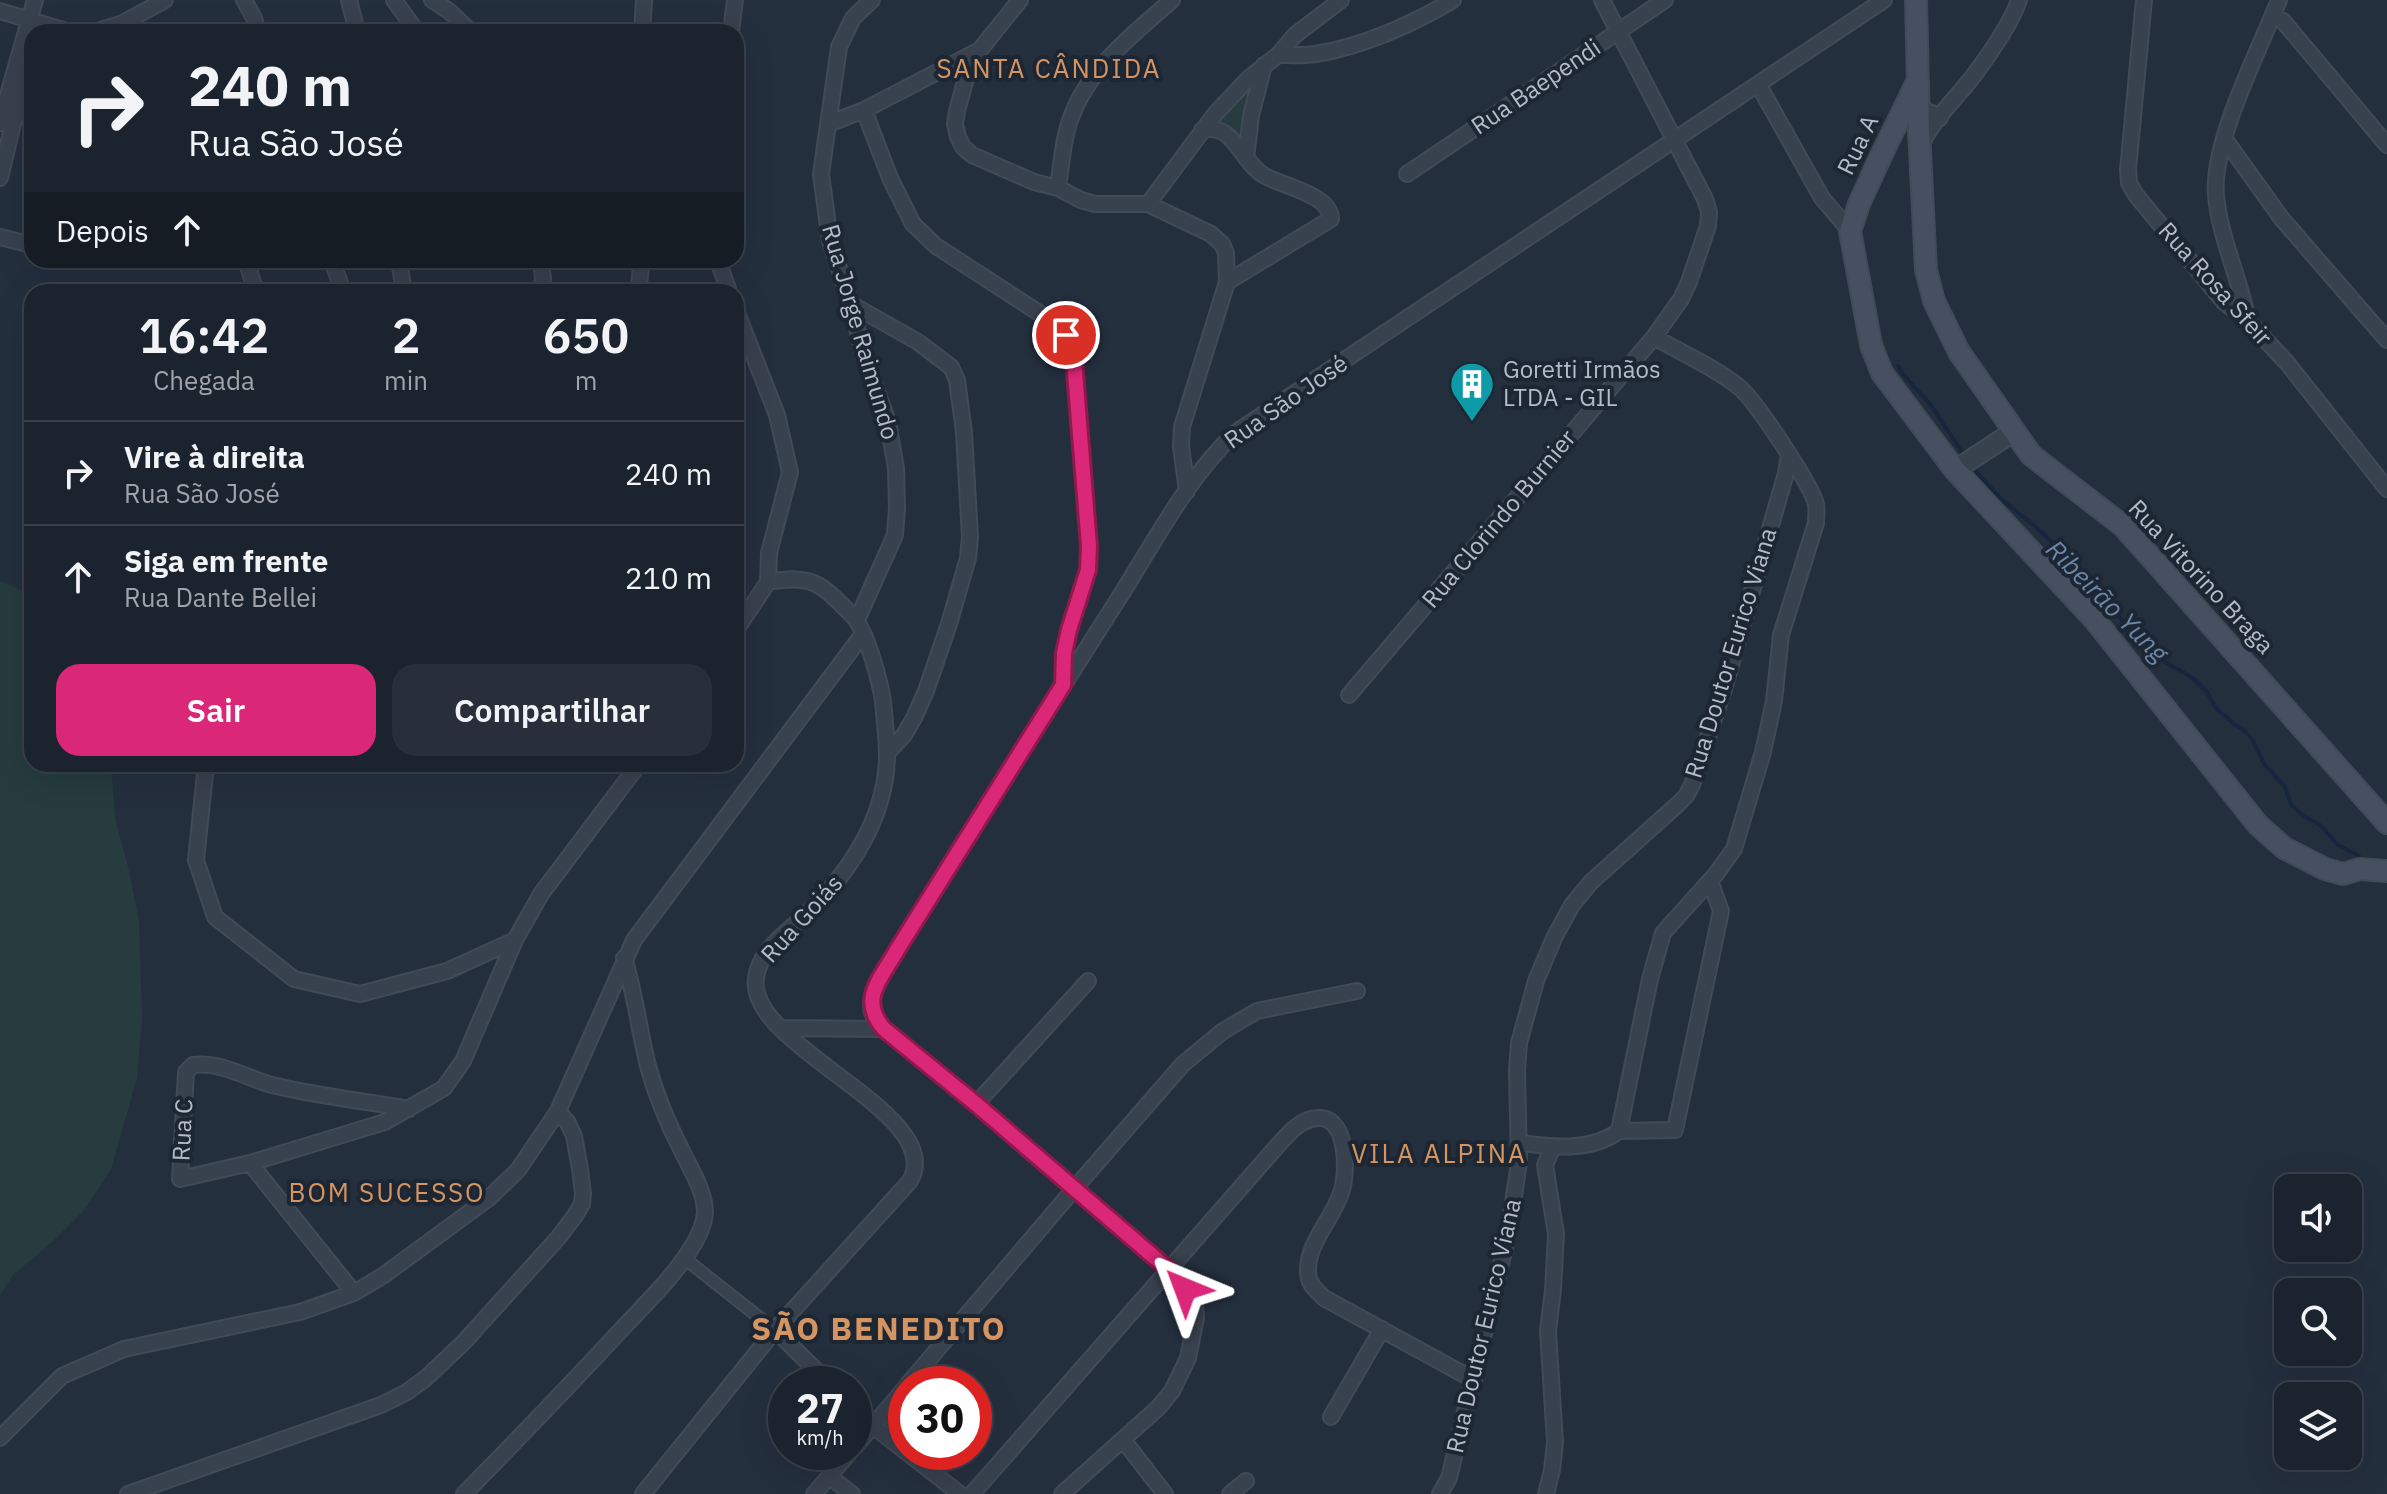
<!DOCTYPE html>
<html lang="pt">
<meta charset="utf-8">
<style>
body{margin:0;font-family:"IBM Plex Sans",sans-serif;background:#282f3a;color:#f1f3f6;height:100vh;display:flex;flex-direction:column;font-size:30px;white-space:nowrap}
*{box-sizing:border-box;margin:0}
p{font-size:26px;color:#a0a4aa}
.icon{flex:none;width:44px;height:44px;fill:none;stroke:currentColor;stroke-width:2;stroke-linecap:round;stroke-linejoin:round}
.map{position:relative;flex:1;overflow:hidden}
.sheet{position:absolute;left:24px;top:284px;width:720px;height:488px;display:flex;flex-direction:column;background:#1b232e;border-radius:24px;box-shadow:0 8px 32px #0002,0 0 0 2px #39404a}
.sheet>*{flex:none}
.guide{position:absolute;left:24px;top:24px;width:720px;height:244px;border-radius:24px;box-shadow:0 8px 32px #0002,0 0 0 2px #39404a;background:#1b232e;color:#f1f3f6;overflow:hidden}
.tools{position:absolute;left:2274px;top:1174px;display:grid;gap:16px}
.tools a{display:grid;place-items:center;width:88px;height:88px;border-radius:16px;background:#1b232e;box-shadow:0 8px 32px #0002,0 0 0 2px #39404a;font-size:40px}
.speed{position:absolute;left:768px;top:1366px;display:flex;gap:16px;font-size:40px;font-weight:700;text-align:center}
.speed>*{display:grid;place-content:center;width:104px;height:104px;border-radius:50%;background:#1b232e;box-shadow:0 8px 32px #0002,0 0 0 2px #39404a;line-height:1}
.speed small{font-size:20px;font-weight:400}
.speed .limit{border:12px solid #d22;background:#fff;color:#111}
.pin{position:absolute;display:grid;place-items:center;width:68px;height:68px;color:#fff;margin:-34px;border:4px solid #fff;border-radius:50%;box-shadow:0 2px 8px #0007}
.me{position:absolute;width:88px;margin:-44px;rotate:316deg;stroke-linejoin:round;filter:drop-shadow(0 0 6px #0008)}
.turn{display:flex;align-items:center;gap:28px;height:168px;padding:0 32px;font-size:36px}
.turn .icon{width:104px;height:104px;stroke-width:2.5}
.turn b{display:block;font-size:56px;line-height:68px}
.then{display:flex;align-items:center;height:76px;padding:0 32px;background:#0003;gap:16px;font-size:30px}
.eta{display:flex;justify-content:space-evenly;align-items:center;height:136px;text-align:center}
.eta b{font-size:48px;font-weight:600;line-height:56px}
.action{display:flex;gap:16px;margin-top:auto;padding:16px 32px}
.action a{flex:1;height:92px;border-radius:24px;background:#db2777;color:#fff;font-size:32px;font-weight:600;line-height:92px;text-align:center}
.action a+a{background:#282f3a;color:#f1f3f6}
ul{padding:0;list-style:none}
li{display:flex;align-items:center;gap:24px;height:104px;padding:0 32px;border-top:2px solid #39404a}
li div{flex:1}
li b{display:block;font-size:30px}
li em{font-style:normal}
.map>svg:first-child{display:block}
.green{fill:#263c3f}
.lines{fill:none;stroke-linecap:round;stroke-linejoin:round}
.stream{stroke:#17263c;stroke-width:4}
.pedestrian-casing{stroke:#414a57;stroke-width:14}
.minor-casing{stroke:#414a57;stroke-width:18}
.tertiary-casing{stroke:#414a57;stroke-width:22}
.secondary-casing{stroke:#414a57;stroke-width:24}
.pedestrian{stroke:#38414e;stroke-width:10}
.minor{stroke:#38414e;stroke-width:14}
.tertiary{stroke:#38414e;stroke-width:18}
.secondary{stroke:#465061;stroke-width:20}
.route-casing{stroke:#8e194d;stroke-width:20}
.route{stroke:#db2777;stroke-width:14}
.labels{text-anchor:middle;stroke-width:8;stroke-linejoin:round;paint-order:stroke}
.street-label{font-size:24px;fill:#b4bcc9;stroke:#1d2633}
.poi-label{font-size:24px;fill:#b4bcc9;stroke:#1d2633;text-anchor:start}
.neighbourhood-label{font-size:26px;letter-spacing:2px;fill:#d59563;stroke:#1d2633}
.water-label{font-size:26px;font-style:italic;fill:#6d86a8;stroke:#1d2633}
.district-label{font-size:32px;font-weight:bold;letter-spacing:2px;fill:#d59563;stroke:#1d2633}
</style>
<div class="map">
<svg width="2387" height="1494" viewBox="0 0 2387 1494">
<rect width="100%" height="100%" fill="#242f3e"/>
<path class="green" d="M1254 77 1243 141 1213 121Z
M0 581 32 595V764H111L115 818 128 867 139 920 142 1018 137 1078 111 1169 85 1209 51 1243 13 1275 0 1295Z"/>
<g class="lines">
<path class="stream" d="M1898 366 1903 374 1931 405 1965 457
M1972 467 2001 499 2036 527 2067 557 2124 622 2147 639 2165 662 2193 678 2207 692 2215 707 2235 725 2244 730 2252 739 2265 765 2285 787 2291 805 2304 816 2320 825 2338 845 2359 856"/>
<g class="pedestrian-casing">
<path id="pedestrian" d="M684 1258 775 1330"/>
</g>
<g class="minor-casing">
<path id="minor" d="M244 0 254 18 258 32
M349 0 357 32
M394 0 417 32
M432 0 449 11 471 32
M1020 0 979 51 965 82 957 111 955 124 958 137 963 147 972 155 1034 182 1058 188 1081 200 1095 204H1148L1211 234 1222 244 1226 253 1227 282 1182 427 1181 446 1187 491
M2144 0 2128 170 2129 183 2136 195 2224 302 2248 321 2288 364 2387 489
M0 11 70 32
M2273 15 2283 21 2387 145
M94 32 123 23 165 0
M642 32 644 0
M731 32 735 0
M1278 55C1290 55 1303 56 1315 54 1362 47 1413 24 1453 0
M1758 84 1822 198 1850 231
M864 110 890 178 913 224 936 246 1056 324C1066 336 1070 344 1074 360L1089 546 1088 570 1069 630 1064 653 1063 683
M0 123 35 0
M828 124 864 110 978 51
M1202 130C1235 122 1240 162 1265 176 1283 186 1331 195 1331 219L1227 282
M2224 138 2282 219 2387 340
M1921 145C1934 118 1956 99 1974 75 1989 55 2011 24 2019 0
M1246 158 1251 116 1264 65
M1407 174 1665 0
M0 178 32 45
M1058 188C1060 172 1062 155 1065 139 1077 77 1127 40 1172 0
M1148 204 1215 114 1249 78 1278 55 1295 35 1341 0
M0 237 32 245
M246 260 256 292
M332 260 343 292
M399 260 404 292
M541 260 543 278 541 292
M718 260 729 292
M638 292 642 260
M851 304 918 342 951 367 957 380 964 432 970 537 968 558 949 624 926 691 914 718 904 735 887 753
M736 310 777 415 790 472 769 553 768 582
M2248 321C2240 279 2220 238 2216 196 2211 143 2259 51 2279 0
M857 620 895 535 897 508 896 468 888 422 863 353 851 304 830 241 821 174 839 47 853 18 872 0
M1349 695 1654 337 1681 299 1689 282 1708 226 1709 212 1705 199 1602 0
M206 764 196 860 215 917 294 979 360 994 447 971 515 940
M783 1028 884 1029
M976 1104 1088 981
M409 1109C364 1101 317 1096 272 1085 247 1078 219 1061 193 1065L186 1072 180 1179 250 1163 385 1122 444 1088 463 1061 515 940 541 894 639 764
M1619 1131 1675 1130 1721 911 1710 881
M1520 1143C1553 1147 1591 1152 1619 1131L1650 979 1663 933 1716 874 1734 849 1763 752 1774 701 1781 635 1816 523C1816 517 1817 510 1816 504 1811 484 1755 400 1739 387 1714 367 1682 353 1654 337
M250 1163 354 1293
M775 1330 830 1384
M908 1384 1074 1189 1183 1064 1223 1031 1257 1011 1357 991
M854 1408 873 1426 960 1494
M1331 1417 1382 1329
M0 1438 62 1376 124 1349 300 1312 354 1293 384 1275 489 1198 518 1170 558 1111 634 940 863 634
M1124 1441 1165 1494
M854 1448 906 1387
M829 1476 852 1494
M128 1494 381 1405 407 1392 426 1378 464 1342 558 1238 574 1217 582 1204 583 1194 580 1169 574 1136 568 1123 558 1111
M464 1494C517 1440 569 1386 620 1331 646 1303 676 1275 695 1242 700 1233 704 1223 705 1213 705 1191 691 1170 682 1151 668 1124 656 1095 648 1066 639 1030 635 993 624 958
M643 1494 775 1330 910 1181C949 1113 745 1046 756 978 760 950 784 935 803 917 848 875 887 818 887 754 887 740 885 726 884 712 883 690 867 630 852 615 821 584 814 574 768 582L736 630
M814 1494 850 1452
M972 1494 1272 1152C1284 1139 1300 1116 1321 1118 1348 1120 1348 1174 1341 1193 1332 1220 1307 1243 1308 1272 1308 1284 1316 1290 1324 1298L1474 1380
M1062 1494 1159 1407 1172 1391 1188 1358 1196 1318 1195 1306 1191 1295 1168 1269 976 1104 884 1029C879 1023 874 1019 872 1012 866 992 888 966 897 950 970 833 1043 717 1117 601 1153 545 1186 479 1235 433L1884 0
M1230 1494 1246 1481
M1440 1494 1449 1478 1508 1235 1519 1163 1517 1070 1519 1043 1536 981 1554 938 1572 905 1591 882 1677 805 1686 796 1692 785 1724 689 1786 473 1789 454
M1546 1494 1552 1470 1555 1442 1548 1331 1553 1290 1556 1234 1545 1165 1553 1147"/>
</g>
<g class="tertiary-casing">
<path id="tertiary" d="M1918 103 1925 113 1938 117
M1955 470 2013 432"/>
</g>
<g class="secondary-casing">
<path id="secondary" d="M1916 0 1919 131 1926 270 1934 301 1959 352 2031 455 2123 526 2387 823
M1917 82 1881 156 1859 204 1850 231 1871 345 1882 373 1955 470 2094 619 2258 825 2284 848 2325 869 2343 874 2360 869 2387 871"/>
</g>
<use href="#pedestrian" class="pedestrian"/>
<use href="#minor" class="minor"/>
<use href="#tertiary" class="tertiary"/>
<use href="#secondary" class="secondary"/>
</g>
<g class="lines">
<g class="route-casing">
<path id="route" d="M1066 335 1074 360 1089 546 1088 570 1069 630 1064 653 1063 685 897 950C881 979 858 999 884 1029L976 1104 1168 1269 1185 1289"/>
</g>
<use href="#route" class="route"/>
</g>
<defs>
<g id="building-pin" transform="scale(2.3)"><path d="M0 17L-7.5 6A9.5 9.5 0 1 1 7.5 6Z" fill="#0f9aa8" stroke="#1d2633"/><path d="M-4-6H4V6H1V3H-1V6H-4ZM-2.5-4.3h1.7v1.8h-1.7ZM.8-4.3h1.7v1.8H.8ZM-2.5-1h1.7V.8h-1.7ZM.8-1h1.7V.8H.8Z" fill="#fff"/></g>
</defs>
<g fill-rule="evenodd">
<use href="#building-pin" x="1472" y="384"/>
</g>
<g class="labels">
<g class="street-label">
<text transform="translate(1536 87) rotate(-34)" y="8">Rua Baependi</text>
<text transform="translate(1858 145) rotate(-64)" y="8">Rua A</text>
<text transform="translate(2215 284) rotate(48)" y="8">Rua Rosa Sfeir</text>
<text transform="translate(860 332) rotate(74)" y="8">Rua Jorge Raimundo</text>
<text transform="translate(1286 402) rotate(-35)" y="8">Rua São José</text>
<text transform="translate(1499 519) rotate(-50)" y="8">Rua Clorindo Burnier</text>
<text transform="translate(2201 577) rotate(47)" y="8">Rua Vitorino Braga</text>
<text transform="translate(1731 653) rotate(-73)" y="8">Rua Doutor Eurico Viana</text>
<text transform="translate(802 919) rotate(-48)" y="8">Rua Goiás</text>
<text transform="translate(183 1130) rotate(-87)" y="8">Rua C</text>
<text transform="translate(1484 1326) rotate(-77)" y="8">Rua Doutor Eurico Viana</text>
</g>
<g class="poi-label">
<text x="1503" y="378">Goretti Irmãos<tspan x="1503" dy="28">LTDA - GIL</tspan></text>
</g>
<g class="neighbourhood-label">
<text x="1049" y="78">SANTA CÂNDIDA</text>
<text x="1439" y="1163">VILA ALPINA</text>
<text x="387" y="1202">BOM SUCESSO</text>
</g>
<g class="water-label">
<text transform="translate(2107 601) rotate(45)" y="9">Ribeirão Yung</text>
</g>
<g class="district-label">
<text x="879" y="1340">SÃO BENEDITO</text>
</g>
</g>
</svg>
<div class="tools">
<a><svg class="icon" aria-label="sound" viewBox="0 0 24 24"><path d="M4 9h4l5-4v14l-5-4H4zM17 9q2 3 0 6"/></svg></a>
<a><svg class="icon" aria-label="search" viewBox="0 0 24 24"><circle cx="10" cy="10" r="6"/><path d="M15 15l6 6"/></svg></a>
<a><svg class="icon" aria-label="layers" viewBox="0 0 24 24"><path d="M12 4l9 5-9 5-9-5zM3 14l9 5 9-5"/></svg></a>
</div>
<div class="speed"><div>27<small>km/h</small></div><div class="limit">30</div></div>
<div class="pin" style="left:1066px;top:335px;background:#d93025"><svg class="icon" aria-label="arrive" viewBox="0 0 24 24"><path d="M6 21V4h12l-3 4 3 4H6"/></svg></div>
<svg class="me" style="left:1185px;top:1289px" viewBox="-20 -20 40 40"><path d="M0-17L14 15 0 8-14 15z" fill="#db2777" stroke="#fff" stroke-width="4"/></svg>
<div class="guide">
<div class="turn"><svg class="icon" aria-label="right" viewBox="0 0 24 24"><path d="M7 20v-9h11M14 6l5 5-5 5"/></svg><div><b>240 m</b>Rua São José</div></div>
<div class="then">Depois<svg class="icon" aria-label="ahead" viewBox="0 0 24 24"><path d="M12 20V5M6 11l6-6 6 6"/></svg></div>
</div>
<section class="sheet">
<div class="eta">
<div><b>16:42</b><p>Chegada</p></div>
<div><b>2</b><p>min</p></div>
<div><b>650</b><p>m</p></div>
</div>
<ul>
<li><svg class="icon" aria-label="right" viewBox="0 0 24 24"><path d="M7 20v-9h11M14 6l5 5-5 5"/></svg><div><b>Vire à direita</b><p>Rua São José</p></div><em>240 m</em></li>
<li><svg class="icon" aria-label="ahead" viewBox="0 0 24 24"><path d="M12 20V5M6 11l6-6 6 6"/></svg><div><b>Siga em frente</b><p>Rua Dante Bellei</p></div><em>210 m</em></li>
</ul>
<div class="action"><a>Sair</a><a>Compartilhar</a></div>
</section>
</div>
